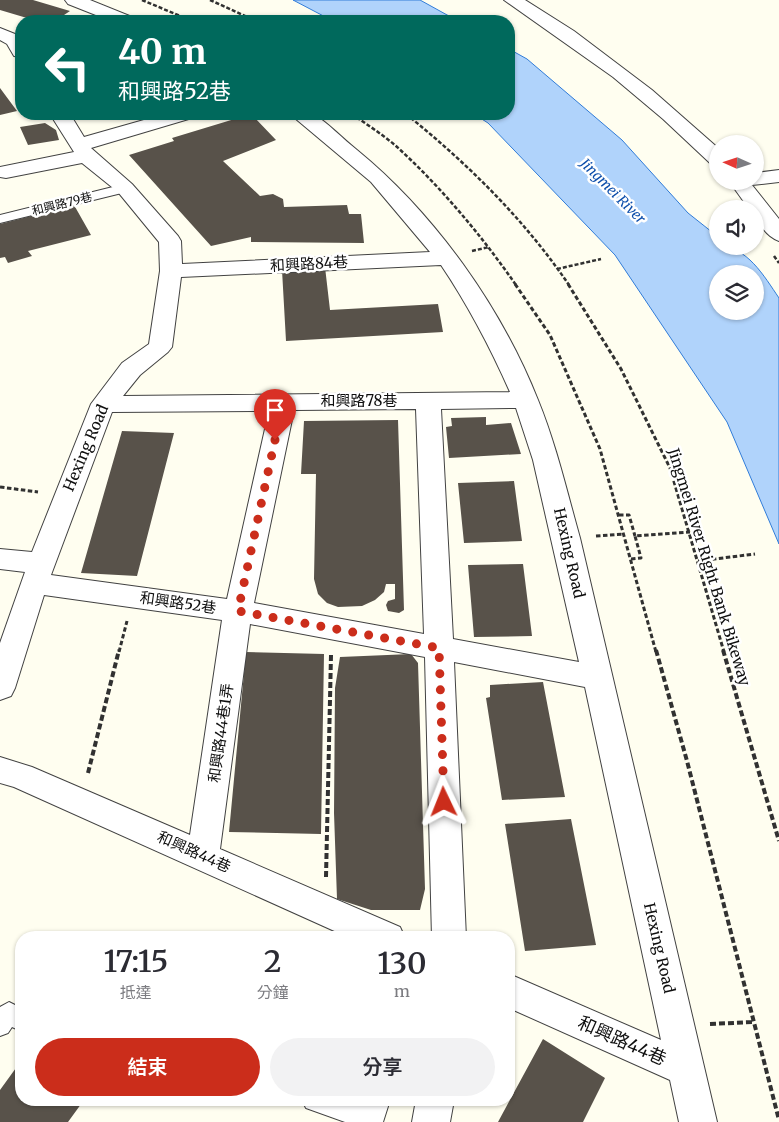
<!DOCTYPE html>
<html lang="zh-TW">
<meta charset="utf-8">
<style>
body{margin:0;font-family:Merriweather,"Noto Sans TC",serif;background:#f2f2f3;color:#2b2b33;height:100vh;display:flex;flex-direction:column;font-size:19px;white-space:nowrap}
*{box-sizing:border-box;margin:0}
p{font-size:16px;color:#7c7c81}
.icon{flex:none;width:28px;height:28px;fill:none;stroke:currentColor;stroke-width:2;stroke-linecap:round;stroke-linejoin:round}
.map{position:relative;flex:1;overflow:hidden}
.panel{position:absolute;left:15px;top:931px;width:500px;height:175px;display:flex;flex-direction:column;background:#fff;border-radius:20px;box-shadow:0 1px 4px #0004}
.panel>*{flex:none}
.top-card{position:absolute;left:15px;top:15px;width:500px;height:105px;border-radius:20px;box-shadow:0 1px 4px #0004;background:#00695c;color:#fff;overflow:hidden}
.needle{width:32px;rotate:273deg}
.buttons{position:absolute;left:709px;top:135px;display:grid;gap:10px}
.buttons a{display:grid;place-items:center;width:55px;height:55px;border-radius:50%;background:#fff;box-shadow:0 1px 4px #0004;font-size:25px}
.pin{position:absolute;display:grid;place-items:center;width:42px;height:42px;color:#fff;margin:-51px -21px;border-radius:50% 50% 50% 0;rotate:-45deg;box-shadow:0 0 5px #0007}
.pin .icon{rotate:45deg}
.me{position:absolute;width:55px;margin:-28px;rotate:358deg;stroke-linejoin:round;filter:drop-shadow(0 0 4px #0008)}
.turn{display:flex;align-items:center;gap:18px;height:105px;padding:0 20px;font-size:22px}
.turn .icon{width:65px;height:65px;stroke-width:2.5}
.turn b{display:block;font-size:35px;line-height:42px}
.eta{display:flex;justify-content:space-evenly;align-items:center;height:85px;text-align:center}
.eta b{font-size:30px;font-weight:600;line-height:35px}
.primary-button{display:flex;gap:10px;margin-top:auto;padding:10px 20px}
.primary-button a{flex:1;height:58px;border-radius:30px;background:#cb2d1b;color:#fff;font-size:20px;font-weight:600;line-height:58px;text-align:center}
.primary-button a+a{background:#f2f2f3;color:#2b2b33}
.map>svg:first-child{display:block}
.water{fill:#b0d3fb;stroke:#317cd8;fill-rule:evenodd}
.building{fill:#58524a}
.lines{fill:none;stroke-linecap:round;stroke-linejoin:round}
.service-casing{stroke:#424242;stroke-width:2}
.minor-casing{stroke:#424242;stroke-width:2}
.path-far2{stroke:#313131;stroke-width:2.5;stroke-dasharray:4 2;stroke-linecap:butt}
.path-far1{stroke:#313131;stroke-width:3;stroke-dasharray:4.5 2.5;stroke-linecap:butt}
.path{stroke:#313131;stroke-width:4;stroke-dasharray:6 3;stroke-linecap:butt}
.service{fill:#fff;fill-rule:evenodd}
.minor{fill:#fff;fill-rule:evenodd}
.route{stroke:#cb2d1b;stroke-width:9;stroke-dasharray:0 16.2}
.labels{text-anchor:middle;stroke-width:5;stroke-linejoin:round;paint-order:stroke}
.far-street-label{font-size:12px;fill:#0f0f0f;stroke:#fff}
.far-water-label{font-size:14px;font-style:italic;fill:#0d4eab;stroke:#fff}
.street-label{font-size:15px;fill:#0f0f0f;stroke:#fff}
.near-street-label{font-size:18px;fill:#0f0f0f;stroke:#fff}
</style>
<div class="map">
<svg width="779" height="1122" viewBox="0 0 779 1122">
<rect width="100%" height="100%" fill="#fffef0"/>
<path class="water" d="M293 0H420L458 21H333Z
M509 49 527 59 622 140 688 213 717 236 718 246C747 246 764 276 779 298V544L727 422 615 255 488 123 474 114H509ZM718 274H755V311H718Z"/>
<path class="building" d="M0 0H33L70 11 55 21H37L0 10Z
M0 88 17 111 0 115Z
M251 114 276 140 223 161 260 196 273 194 283 199 284 207 347 205 349 214H361L364 243 251 242V237L211 246 129 155 174 141 172 138Z
M45 123 56 130 59 140 28 145 20 127Z
M74 205 91 235 28 251 32 256 8 263 5 257 0 258V224Z
M325 267 330 310 438 304 443 332 286 341 282 270Z
M486 417V425L511 423 521 454 449 458 446 427 452 426 451 418Z
M398 420 404 610 399 613 388 611 386 605 388 601 395 599V584H386L384 592 375 600 362 606 338 607 327 603 318 594 314 579 316 474H301L304 421Z
M122 431 174 433 137 576 81 573Z
M514 481 522 541 464 543 458 483Z
M523 564 532 636 474 637 468 565Z
M246 652 324 654 321 834 229 832Z
M411 654 418 663 425 889 420 910H371L337 899 334 813 335 688 340 657Z
M543 682 565 797 502 800 486 698 490 697V685Z
M571 819 596 945 525 951 505 824Z
M543 1039 605 1078 583 1122H498Z
M21 1061V1100H84L68 1122H0V1090Z"/>
<g class="lines">
<g class="service-casing">
<path id="service" d="M125 184 130 185 132 188 130 191 0 223V215Z
M9 1002 21 1008V1031L12 1027 8 1033 0 1036V1007Z
M302 1100H350L374 1109 378 1117 376 1122H345L306 1108Z"/>
</g>
<g class="minor-casing">
<path id="minor" d="M65 0H90L132 17 135 21H111L68 4Z
M504 0H525L574 31 652 90 718 148V166L711 164 663 119 613 77Z
M0 28 20 36 21 57 14 56 7 44 0 40Z
M50 114H70L84 137 165 114H195L192 118 91 148 132 184 178 236 181 241 182 264 430 252 371 182 290 114C296 114 307 112 313 114 326 121 344 140 357 150 435 214 501 307 538 400 556 444 567 492 580 538L717 1122H679L670 1080 509 1008V974L661 1040 585 687 454 662 466 938H432L425 657 250 624 220 849 400 927 405 938H350L14 787 0 783V757L32 767 190 835 222 620 44 595 15 688 11 696 0 700V643L25 572 0 569V549L32 552 91 404 122 363 149 344 160 271 159 242 118 192 82 163 6 178 0 177V167L74 152ZM441 265C468 305 490 347 510 392L123 396 140 375 168 352 172 347 181 277ZM516 408 533 460 579 662 453 639 441 409ZM416 409 424 634 254 603 294 410ZM269 411 227 599 51 575 112 412Z
M779 170V182L752 185 779 219V241C767 237 755 221 755 209H749L729 181H755V173Z
M352 1100H390L383 1122H345Z
M416 1100H454L450 1122H412Z"/>
</g>
<path class="path-far2" d="M142 0 192 21
M210 0 256 21
M352 114C366 124 382 134 396 146 441 187 481 235 516 285
M406 114C468 164 524 219 569 285
M472 251 489 247
M774 256 779 263
M557 269 601 259"/>
<path class="path-far1" d="M515 284 550 335 600 449 656 652
M568 284 621 369 670 468 724 652
M0 487 38 492
M619 515H629L635 536
M596 536 624 534
M631 559 641 558 635 536 690 532
M698 561 755 554
M119 652 127 621"/>
<path class="path" d="M656 650 687 761 779 1120
M723 650 779 841
M88 773 119 650
M326 877 331 655
M710 1024 753 1022"/>
<use href="#service" class="service"/>
<use href="#minor" class="minor"/>
</g>
<g class="lines">
<path class="route" d="M275 440 238 611 439 648 444 802"/>
</g>
<g class="labels">
<g class="far-street-label">
<text transform="translate(62 204) rotate(-14)" y="4">和興路79巷</text>
</g>
<g class="far-water-label">
<text transform="translate(613 191) rotate(45)" y="5">Jingmei River</text>
</g>
<g class="street-label">
<text transform="translate(309 264) rotate(-3)" y="5">和興路84巷</text>
<text x="359" y="406">和興路78巷</text>
<text transform="translate(86 448) rotate(-67)" y="5">Hexing Road</text>
<text transform="translate(569 553) rotate(77)" y="5">Hexing Road</text>
<text transform="translate(709 567) rotate(73)" y="5">Jingmei River Right Bank Bikeway</text>
<text transform="translate(178 603) rotate(8)" y="5">和興路52巷</text>
<text transform="translate(221 733) rotate(-82)" y="5">和興路44巷1弄</text>
<text transform="translate(194 852) rotate(24)" y="5">和興路44巷</text>
<text transform="translate(659 948) rotate(77)" y="5">Hexing Road</text>
</g>
<g class="near-street-label">
<text transform="translate(622 1041) rotate(24)" y="6">和興路44巷</text>
</g>
</g>
</svg>
<div class="buttons">
<a><svg class="needle" viewBox="-14 -14 28 28"><path d="M0-13l5 13h-10z" fill="#e53935"/><path d="M0 13l5-13h-10z" fill="#7c7c81"/></svg></a>
<a><svg class="icon" aria-label="sound" viewBox="0 0 24 24"><path d="M4 9h4l5-4v14l-5-4H4zM17 9q2 3 0 6"/></svg></a>
<a><svg class="icon" aria-label="layers" viewBox="0 0 24 24"><path d="M12 4l9 5-9 5-9-5zM3 14l9 5 9-5"/></svg></a>
</div>
<div class="pin" style="left:275px;top:440px;background:#d93025"><svg class="icon" aria-label="arrive" viewBox="0 0 24 24"><path d="M6 21V4h12l-3 4 3 4H6"/></svg></div>
<svg class="me" style="left:444px;top:802px" viewBox="-20 -20 40 40"><path d="M0-17L14 15 0 8-14 15z" fill="#cb2d1b" stroke="#fff" stroke-width="4"/></svg>
<div class="top-card">
<div class="turn"><svg class="icon" aria-label="left" viewBox="0 0 24 24"><path d="M17 20v-9H6M10 6l-5 5 5 5"/></svg><div><b>40 m</b>和興路52巷</div></div>
</div>
<section class="panel">
<div class="eta">
<div><b>17:15</b><p>抵達</p></div>
<div><b>2</b><p>分鐘</p></div>
<div><b>130</b><p>m</p></div>
</div>
<div class="primary-button"><a>結束</a><a>分享</a></div>
</section>
</div>
